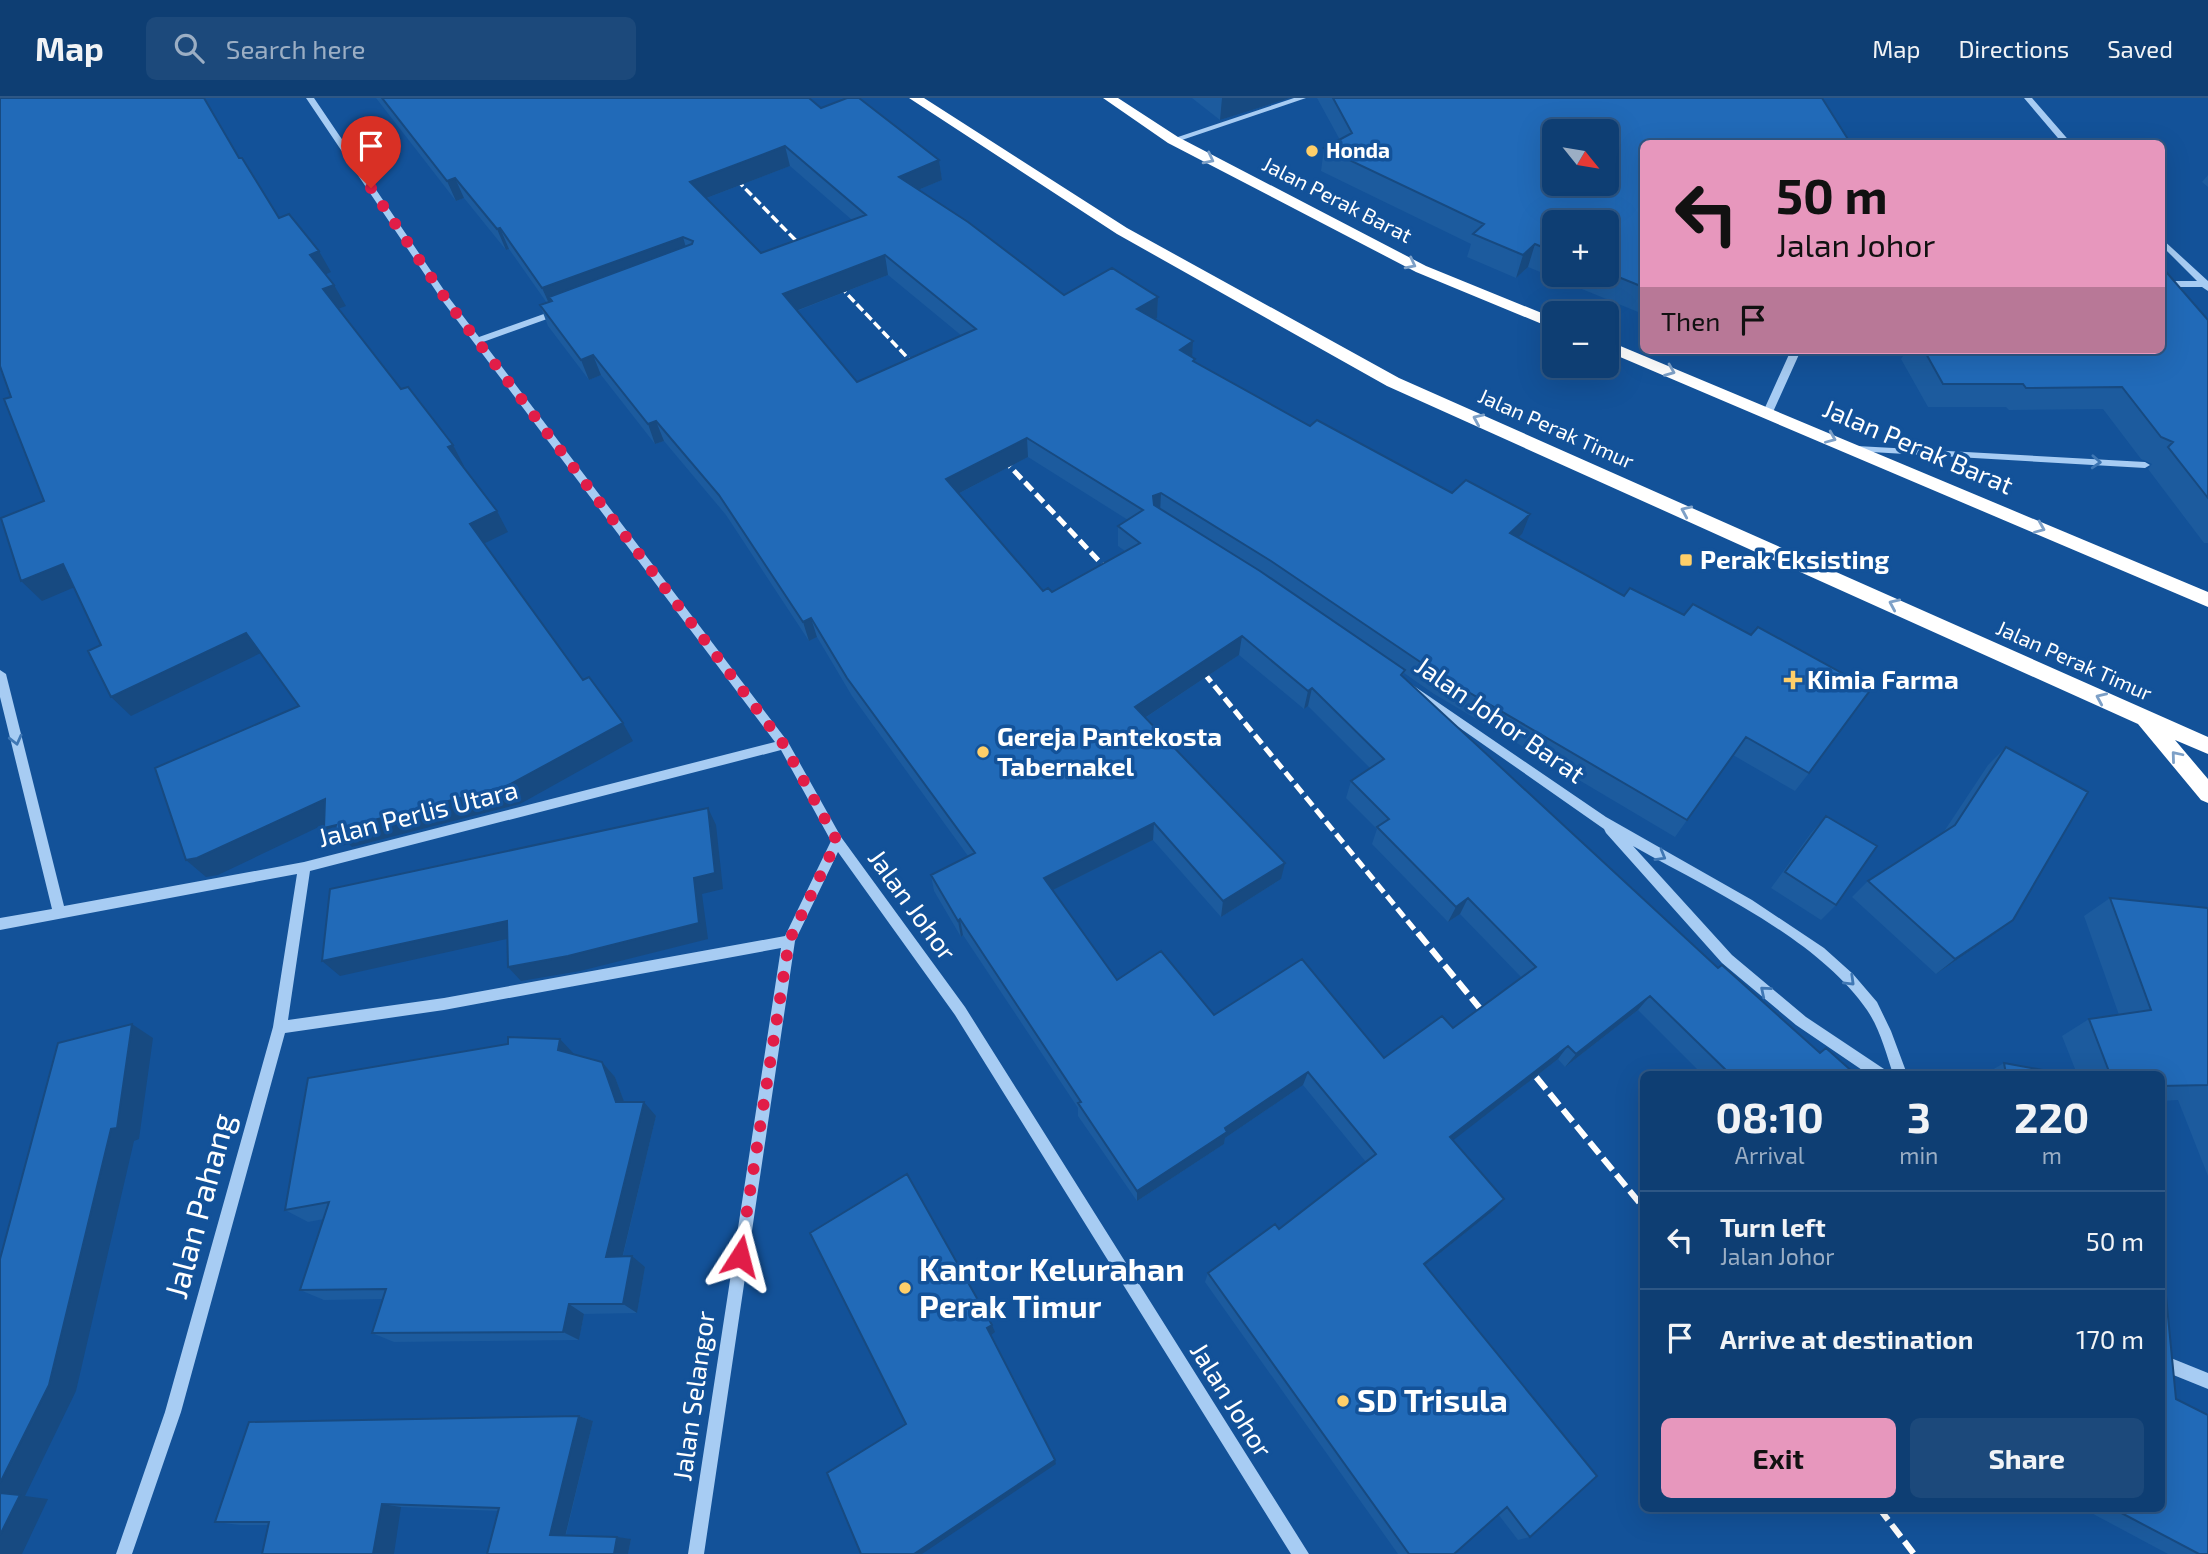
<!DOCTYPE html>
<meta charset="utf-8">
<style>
body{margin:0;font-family:"Exo 2",sans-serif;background:#1c497b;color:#f1f3f6;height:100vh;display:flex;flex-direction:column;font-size:26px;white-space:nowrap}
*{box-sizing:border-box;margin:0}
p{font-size:23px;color:#9baec4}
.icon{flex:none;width:38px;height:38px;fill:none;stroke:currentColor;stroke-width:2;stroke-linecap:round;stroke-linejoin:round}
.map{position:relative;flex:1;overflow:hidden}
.panel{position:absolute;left:1640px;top:973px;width:525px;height:441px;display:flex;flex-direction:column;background:#0e3e73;border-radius:10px;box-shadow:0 7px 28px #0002,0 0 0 2px #2e5785}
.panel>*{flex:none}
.hud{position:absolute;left:1640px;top:42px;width:525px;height:214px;border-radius:10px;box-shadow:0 7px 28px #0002,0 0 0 2px #2e5785;background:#e797bd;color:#111;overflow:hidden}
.needle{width:46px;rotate:120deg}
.fabs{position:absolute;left:1542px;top:21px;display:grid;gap:14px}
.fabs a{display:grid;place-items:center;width:77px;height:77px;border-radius:10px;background:#0e3e73;box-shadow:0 7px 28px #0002,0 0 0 2px #2e5785;font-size:35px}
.pin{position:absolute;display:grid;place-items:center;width:60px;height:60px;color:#fff;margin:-72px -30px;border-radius:50% 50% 50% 0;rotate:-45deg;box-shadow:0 0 7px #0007}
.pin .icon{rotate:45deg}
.me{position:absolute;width:77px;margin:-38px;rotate:9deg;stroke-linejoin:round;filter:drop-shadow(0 0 5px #0008)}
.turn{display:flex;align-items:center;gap:24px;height:147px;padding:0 21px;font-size:32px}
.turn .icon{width:91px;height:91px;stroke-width:2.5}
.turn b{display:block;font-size:49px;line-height:60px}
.then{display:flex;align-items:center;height:66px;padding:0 21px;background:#0003;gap:14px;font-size:26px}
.eta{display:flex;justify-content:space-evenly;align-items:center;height:119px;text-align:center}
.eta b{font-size:42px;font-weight:700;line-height:49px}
.cta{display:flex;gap:14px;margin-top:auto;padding:14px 21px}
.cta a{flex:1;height:80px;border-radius:10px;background:#e797bd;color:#111;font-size:28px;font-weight:700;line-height:80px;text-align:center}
.cta a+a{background:#1c497b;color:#f1f3f6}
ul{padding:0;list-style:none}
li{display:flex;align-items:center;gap:21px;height:98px;padding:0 21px;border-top:2px solid #2e5785}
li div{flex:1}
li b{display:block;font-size:26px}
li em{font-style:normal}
header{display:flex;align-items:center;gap:42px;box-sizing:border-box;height:98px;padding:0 35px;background:#0e3e73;border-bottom:2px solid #2e5785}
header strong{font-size:33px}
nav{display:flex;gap:38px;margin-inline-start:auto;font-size:24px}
.search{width:490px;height:63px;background:#1c497b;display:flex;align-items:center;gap:18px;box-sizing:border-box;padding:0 24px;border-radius:10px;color:#9baec4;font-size:26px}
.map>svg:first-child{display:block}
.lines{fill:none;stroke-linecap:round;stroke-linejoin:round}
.minor{fill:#a7ccf3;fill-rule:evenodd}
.highway{fill:#fff;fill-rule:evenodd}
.rail-far2{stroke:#fff;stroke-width:3.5;stroke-dasharray:9 3.5;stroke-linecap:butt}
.rail-far1{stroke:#fff;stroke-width:5;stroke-dasharray:11 5;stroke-linecap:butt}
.rail{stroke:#fff;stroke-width:6;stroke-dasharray:15 6;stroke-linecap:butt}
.wall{fill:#1c5b9e;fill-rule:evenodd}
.shaded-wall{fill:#174a81}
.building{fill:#216ab8;stroke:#174a81;stroke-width:2;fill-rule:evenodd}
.oneway{stroke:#7da0c7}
.oneway2{stroke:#3f77b4}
.route{stroke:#e11d48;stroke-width:12;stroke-dasharray:0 21.6}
.poi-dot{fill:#ffcf69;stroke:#135299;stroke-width:2.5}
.labels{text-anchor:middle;stroke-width:7;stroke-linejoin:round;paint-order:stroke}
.far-poi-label{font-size:21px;font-weight:bold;fill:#fff;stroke:#135299;text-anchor:start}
.far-street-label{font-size:21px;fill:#fff;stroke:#135299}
.street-label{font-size:26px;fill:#fff;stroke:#135299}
.poi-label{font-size:26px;font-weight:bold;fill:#fff;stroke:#135299;text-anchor:start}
.near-street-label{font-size:32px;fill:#fff;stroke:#135299}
.near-poi-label{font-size:32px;font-weight:bold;fill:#fff;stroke:#135299;text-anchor:start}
</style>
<header>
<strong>Map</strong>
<div class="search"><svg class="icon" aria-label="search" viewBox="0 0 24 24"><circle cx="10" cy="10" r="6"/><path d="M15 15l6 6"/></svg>Search here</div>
<nav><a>Map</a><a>Directions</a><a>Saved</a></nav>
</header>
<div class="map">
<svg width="2208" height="1456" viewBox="0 0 2208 1456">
<rect width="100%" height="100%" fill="#135299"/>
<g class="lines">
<path class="minor" d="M306 0H314L450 201 479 239 555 212H561V216L483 244 788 644 841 739 965 909 1309 1456H1291L955 917 838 754 795 843 704 1456H688L781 850 444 912 285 935 181 1314 132 1456H116L165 1314 273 929 297 776 0 832V820L52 811 0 599V572L6 576 64 808 304 764 775 644 444 205ZM781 652 831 743 785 838 444 900 288 922 310 773Z
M1294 0H1306L1176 44 1169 42Z
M2024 0H2032L2072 46H2063Z
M2161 140 2208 183V193L2202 189H2161V183H2197L2161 147Z
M1791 252H1801L1773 314 1768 317 1765 316 1763 314Z
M1857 348 2145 364 2150 367 2145 370 1854 353 1852 351Z
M1411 586 1606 719 1752 802 1824 850 1853 876 1877 904 1891 933 1907 976H1893C1886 955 1880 931 1867 912 1817 840 1709 791 1633 748L1732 857 1806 919 1884 971 1886 976H1868L1796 927 1722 865 1606 735 1604 731 1407 593 1405 590Z
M2161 1256 2208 1275V1291L2161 1272Z"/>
<path class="highway" d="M909 0H924L1127 130 1399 280 2208 639V656L2175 642 2208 681V705L2201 702 2138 626 1387 288 1117 136Z
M1103 0H1118L1178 39 1426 168 1554 220V231L1416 174 1168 45Z
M1606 242 2208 494V509L1606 253Z"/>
<path class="rail-far2" d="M728 73 809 156
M831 179 922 275
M996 354 1004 363"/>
<path class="rail-far1" d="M1003 361 1114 479
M1194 563 1419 837"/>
<path class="rail" d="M1418 835 1492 925
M1523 963 1643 1109
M1879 1410 1914 1456"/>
</g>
<path class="wall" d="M376 0H809L821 10 939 62 942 82 918 92 1064 197 1158 199 1157 220 1155 221 1193 243 1192 259 1195 264 1310 328 1522 436 1518 440 1809 675 1795 693 1733 657 1675 739 1434 596 1404 575 1402 579 1718 870 1820 955 1855 976H1702L1638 912 1565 969 1558 961 1453 1042 1494 1112 1425 1167 1530 1439 1518 1442 1498 1416 1454 1456H1398L1205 1184 1208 1175 1279 1131 1366 1064 1303 987 1225 1040 1224 1046 1137 1103 1078 1018V1010L963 837 961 839 934 793 931 777 968 758 852 598 817 539 809 543 726 417 664 343 655 346 601 277 589 282 548 228 540 207 547 205 509 151 506 152 464 100 456 103ZM790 68 852 122 761 155 707 100ZM888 177 962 238 857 284 797 213ZM1028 359 1128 422 1118 428V448L1125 453 1052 494 1043 493 958 396ZM1239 557 1304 611 1308 608 1370 670 1351 683 1346 700 1377 731 1372 746 1448 824 1460 816 1522 880 1453 930 1384 960 1214 917 1117 882 1053 792 1153 742 1221 819 1281 781 1145 620Z
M1192 0H1290L1220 22Z
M1317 0H1822L1643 46V216L1528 169 1516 180 1467 159 1471 146 1321 73 1324 50 1340 42ZM1554 124H1606V177H1554Z
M2208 77V89L2202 84Z
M2208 222V445H2204L2148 371 2152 366 2141 361 2103 311 2009 312 2006 309H1928L1901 261 1907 252H2161Z
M2006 649 2013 822 1993 837 1936 876 1852 799 1868 783 1943 735 1988 667Z
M1826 718 1836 807 1821 822 1771 790 1811 735Z
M2110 800 2208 810V1078L2178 1002 2161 1003V976H2077L2062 938 2089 921 2119 917 2084 818Z
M574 956 602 964 615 979 624 1004 656 1018 623 1158 645 1169 637 1215 584 1216 579 1242 394 1244 372 1235 383 1201 324 1202 300 1192 324 1121 308 1124 285 1112Z
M2004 965 2064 976H1985Z
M2176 1301 2208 1456H2168L2082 1410H2161Z
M579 1318 593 1323 566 1437 631 1441 628 1456H487L499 1413 401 1409 268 1427H240L215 1424Z"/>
<path class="shaded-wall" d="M1222 0H1290L1220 22Z
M785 48 790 68 696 104 690 84Z
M939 62 942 82 901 99 899 79Z
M455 80 464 100 456 103 447 83Z
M500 130 509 151 506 152 497 131Z
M683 139 689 160 549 199 553 209 551 210 542 190Z
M1535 146 1528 169 1516 180 1523 157Z
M319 153 331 174 322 178 310 157Z
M885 157 888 177 788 216 783 196Z
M334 187 346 208 335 212 323 191Z
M1158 199 1157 220 1137 232V211Z
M1193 243 1192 263 1180 252Z
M593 257 601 277 589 282 581 262Z
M656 323 664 343 655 346 648 326Z
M1027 340 1028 359 948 401 946 381Z
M453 347 464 368 459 370 448 349Z
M1161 395 1160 415 1152 418 1153 398Z
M497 413 508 434 481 447 470 426Z
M1530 416 1522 436 1503 455 1510 435Z
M63 466 82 486 42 503 21 483Z
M811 520 817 539 809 543 803 524Z
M246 535 263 554 131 618 111 599Z
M1242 538 1239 557 1134 627 1135 609Z
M1312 590 1308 608 1304 611 1308 593Z
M623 625 633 643 520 706 352 749 349 746 341 748 324 730Z
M325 701 342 718 218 777 206 779 186 762Z
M708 710 716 727 723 791 702 796 708 841 580 873 521 883 508 869 694 780Z
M1154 725 1153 742 1045 796 1044 780Z
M1285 765 1281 781 1221 819 1223 803Z
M1468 800 1460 816 1448 824 1456 809Z
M960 821 963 837 961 839 958 823Z
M2013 822 1993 837 1936 876 1955 861Z
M507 823 520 838 340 878 322 863Z
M1650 898 1638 912 1565 969 1576 956Z
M132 926 153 940 139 1041 134 1043 76 1293 25 1398 48 1401 22 1456H0V1385L111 1031Z
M560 941 574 956 572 967 558 952Z
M1568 948 1558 961 1442 1051 1450 1039Z
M602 964 615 979 629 1017 616 1004Z
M1308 974 1303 987 1225 1040 1224 1046 1137 1103V1093L1225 1030Z
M644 1004 656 1018 620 1169 606 1159Z
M1504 1101 1494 1112 1415 1175 1424 1166Z
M632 1158 645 1169 637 1215 623 1206Z
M569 1206 584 1216 579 1242 563 1234Z
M992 1227 995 1234 990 1238 987 1230Z
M579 1318 593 1323 565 1439 550 1437Z
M1055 1362 1056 1366 922 1456H914Z
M382 1406 401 1409 394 1456H373Z
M617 1439 631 1441 628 1456H614Z"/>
<path class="building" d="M0 0H204L239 60H242L279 120 289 116 319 153 310 157 334 187 323 191 401 291 408 289 453 347 448 349 497 413 470 426 583 582 589 579 623 625 507 688 335 732 336 727 324 730 325 701 197 760 186 762 155 670 299 608 246 535 111 599 88 553 101 547 63 466 21 483 1 420 44 403 4 301 11 299 0 268Z
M382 0H809L821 10 847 0H859L939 62 899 79 968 124 1064 197 1112 170 1158 199 1137 211 1193 243 1180 252 1195 261 1193 263 1310 328 1317 322 1452 395 1466 382 1530 416 1510 435 1624 498 1630 490 1684 517 1693 506 1751 537 1758 529 1871 591 1809 675 1746 639 1687 722 1441 578 1271 463 1161 395 1153 398 1154 407 1260 473 1405 572 1401 577 1718 870 1722 867 1820 955 1826 950 1855 976H1727L1729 975 1650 898 1576 956 1568 948 1450 1039 1504 1101 1424 1166 1597 1378 1530 1439 1507 1409 1454 1456H1409L1208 1175 1275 1126 1279 1131 1376 1056 1308 974 1225 1030 1227 1034 1137 1093 1078 1005 1081 1004 960 821 958 823 931 777 975 755 847 580 811 520 803 524 719 397 656 323 648 326 593 257 581 262 540 207 552 203 549 199 692 146 693 143 683 139 542 190 500 130 497 131 455 80 447 83ZM785 48 866 117 761 155 690 84ZM885 157 976 231 857 284 783 196ZM1027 340 1143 412 1118 428 1140 445 1052 494 1048 490 1043 493 946 381ZM1242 538 1308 593 1312 590 1384 661 1351 683 1389 721 1377 729 1456 809 1468 800 1536 869 1453 930 1442 918 1384 960 1302 861 1214 917 1161 853 1117 882 1044 780 1154 725 1223 803 1285 765 1135 609Z
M1333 0H1822L1851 46H1643V189L1606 174V124H1554V154L1535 146 1523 157 1473 136 1484 126 1324 50 1352 35ZM1554 33H1606V86H1554Z
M2161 168 2208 222V400L2168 349 2173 344 2161 339 2122 289 2026 290 2023 286H1943L1924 252H2161Z
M2006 649 2088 694 2013 822 1955 861 1868 783 1955 727Z
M708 710 715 775 694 780 699 825 568 858 508 869 507 823 322 863 330 791Z
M1826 718 1877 748 1836 807 1785 774Z
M2110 800 2208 810V987L2161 988V976H2110L2089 921 2151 912Z
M132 926 117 1030 111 1031 49 1287 0 1385V1161L58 945Z
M508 939 560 941 558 952 602 964 616 1004H644L606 1159 632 1158 623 1206H569L563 1234 372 1235 386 1191 300 1192 329 1104 285 1112 308 980 508 946Z
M2004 965 2064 976H2006Z
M907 1076 992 1227 987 1230 1055 1362 914 1456H861L827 1375 906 1326 810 1135Z
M2161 1146 2176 1301 2208 1317V1456H2199L2112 1410H2161Z
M579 1318 550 1437 617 1439 614 1456H487L499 1410 382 1406 373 1456H262L269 1424H215L249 1324Z
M0 1395 20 1397 0 1437Z"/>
<defs><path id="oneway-chevron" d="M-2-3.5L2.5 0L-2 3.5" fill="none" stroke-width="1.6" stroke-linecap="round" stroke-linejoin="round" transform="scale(1.75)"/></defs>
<g class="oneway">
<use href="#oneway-chevron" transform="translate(1209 61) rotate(27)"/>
<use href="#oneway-chevron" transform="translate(1411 166) rotate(27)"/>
<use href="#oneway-chevron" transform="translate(1670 273) rotate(22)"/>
<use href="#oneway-chevron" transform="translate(1478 321) rotate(-156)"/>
<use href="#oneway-chevron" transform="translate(1831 340) rotate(23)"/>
<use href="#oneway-chevron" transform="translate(1686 413) rotate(-156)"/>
<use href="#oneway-chevron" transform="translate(2040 430) rotate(23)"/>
<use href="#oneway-chevron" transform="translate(1894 506) rotate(-156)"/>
<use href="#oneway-chevron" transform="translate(2101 600) rotate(-156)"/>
<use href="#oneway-chevron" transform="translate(2176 658) rotate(-130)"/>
</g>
<g class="oneway2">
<use href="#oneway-chevron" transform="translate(2096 364) rotate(3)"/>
<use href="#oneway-chevron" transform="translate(16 642) rotate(76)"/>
<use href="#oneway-chevron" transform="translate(1661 758) rotate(30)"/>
<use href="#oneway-chevron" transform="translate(1850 883) rotate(44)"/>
<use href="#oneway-chevron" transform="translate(1765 893) rotate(-140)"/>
</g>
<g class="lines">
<path class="route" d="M371 90 447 203 784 647 837 743 789 843 740 1158"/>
</g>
<g class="poi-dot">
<circle cx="1312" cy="53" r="7"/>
<rect x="1679" y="455" width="14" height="14" rx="3.5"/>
<path d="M1789.5 571.5h7v7h7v7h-7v7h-7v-7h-7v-7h7z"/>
<circle cx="983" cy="654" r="7"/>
<circle cx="905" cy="1190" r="7"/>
<circle cx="1343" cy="1303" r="7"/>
</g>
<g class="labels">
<g class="far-poi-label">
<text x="1326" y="60">Honda</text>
</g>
<g class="far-street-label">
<text transform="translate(1337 102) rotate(27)" y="7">Jalan Perak Barat</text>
<text transform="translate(1556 331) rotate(24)" y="7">Jalan Perak Timur</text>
<text transform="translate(2074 563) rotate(24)" y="7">Jalan Perak Timur</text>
</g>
<g class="street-label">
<text transform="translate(1918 349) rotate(23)" y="9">Jalan Perak Barat</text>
<text transform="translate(1500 622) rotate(35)" y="9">Jalan Johor Barat</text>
<text transform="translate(418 716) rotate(-14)" y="9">Jalan Perlis Utara</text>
<text transform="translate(912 807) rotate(54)" y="9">Jalan Johor</text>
<text transform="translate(694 1298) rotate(-82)" y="9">Jalan Selangor</text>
<text transform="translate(1231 1302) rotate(58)" y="9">Jalan Johor</text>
</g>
<g class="poi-label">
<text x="1700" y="471">Perak Eksisting</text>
<text x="1807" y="591">Kimia Farma</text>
<text x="997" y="648">Gereja Pantekosta<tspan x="997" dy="30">Tabernakel</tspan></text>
</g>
<g class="near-street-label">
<text transform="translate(200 1108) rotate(-75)" y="11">Jalan Pahang</text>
</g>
<g class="near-poi-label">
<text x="919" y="1183">Kantor Kelurahan<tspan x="919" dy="37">Perak Timur</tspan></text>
<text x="1357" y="1314">SD Trisula</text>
</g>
</g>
</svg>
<div class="fabs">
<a><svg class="needle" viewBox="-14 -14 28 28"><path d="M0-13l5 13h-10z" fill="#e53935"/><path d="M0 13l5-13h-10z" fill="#9baec4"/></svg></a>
<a>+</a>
<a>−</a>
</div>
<div class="pin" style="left:371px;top:90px;background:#d93025"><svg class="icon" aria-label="arrive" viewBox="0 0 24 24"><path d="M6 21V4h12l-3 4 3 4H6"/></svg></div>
<svg class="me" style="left:740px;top:1158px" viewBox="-20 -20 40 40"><path d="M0-17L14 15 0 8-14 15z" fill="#e11d48" stroke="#fff" stroke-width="4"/></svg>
<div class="hud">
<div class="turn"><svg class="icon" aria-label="left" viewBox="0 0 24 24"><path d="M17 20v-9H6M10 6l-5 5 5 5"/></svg><div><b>50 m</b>Jalan Johor</div></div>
<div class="then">Then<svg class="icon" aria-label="arrive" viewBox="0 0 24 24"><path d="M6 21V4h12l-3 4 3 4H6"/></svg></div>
</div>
<section class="panel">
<div class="eta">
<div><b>08:10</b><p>Arrival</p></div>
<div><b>3</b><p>min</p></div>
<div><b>220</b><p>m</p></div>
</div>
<ul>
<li><svg class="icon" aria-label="left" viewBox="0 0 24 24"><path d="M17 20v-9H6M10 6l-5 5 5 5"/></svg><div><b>Turn left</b><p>Jalan Johor</p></div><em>50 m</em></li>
<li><svg class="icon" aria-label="arrive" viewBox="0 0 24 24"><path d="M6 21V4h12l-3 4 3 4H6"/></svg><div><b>Arrive at destination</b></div><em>170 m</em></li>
</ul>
<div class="cta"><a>Exit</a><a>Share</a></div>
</section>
</div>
